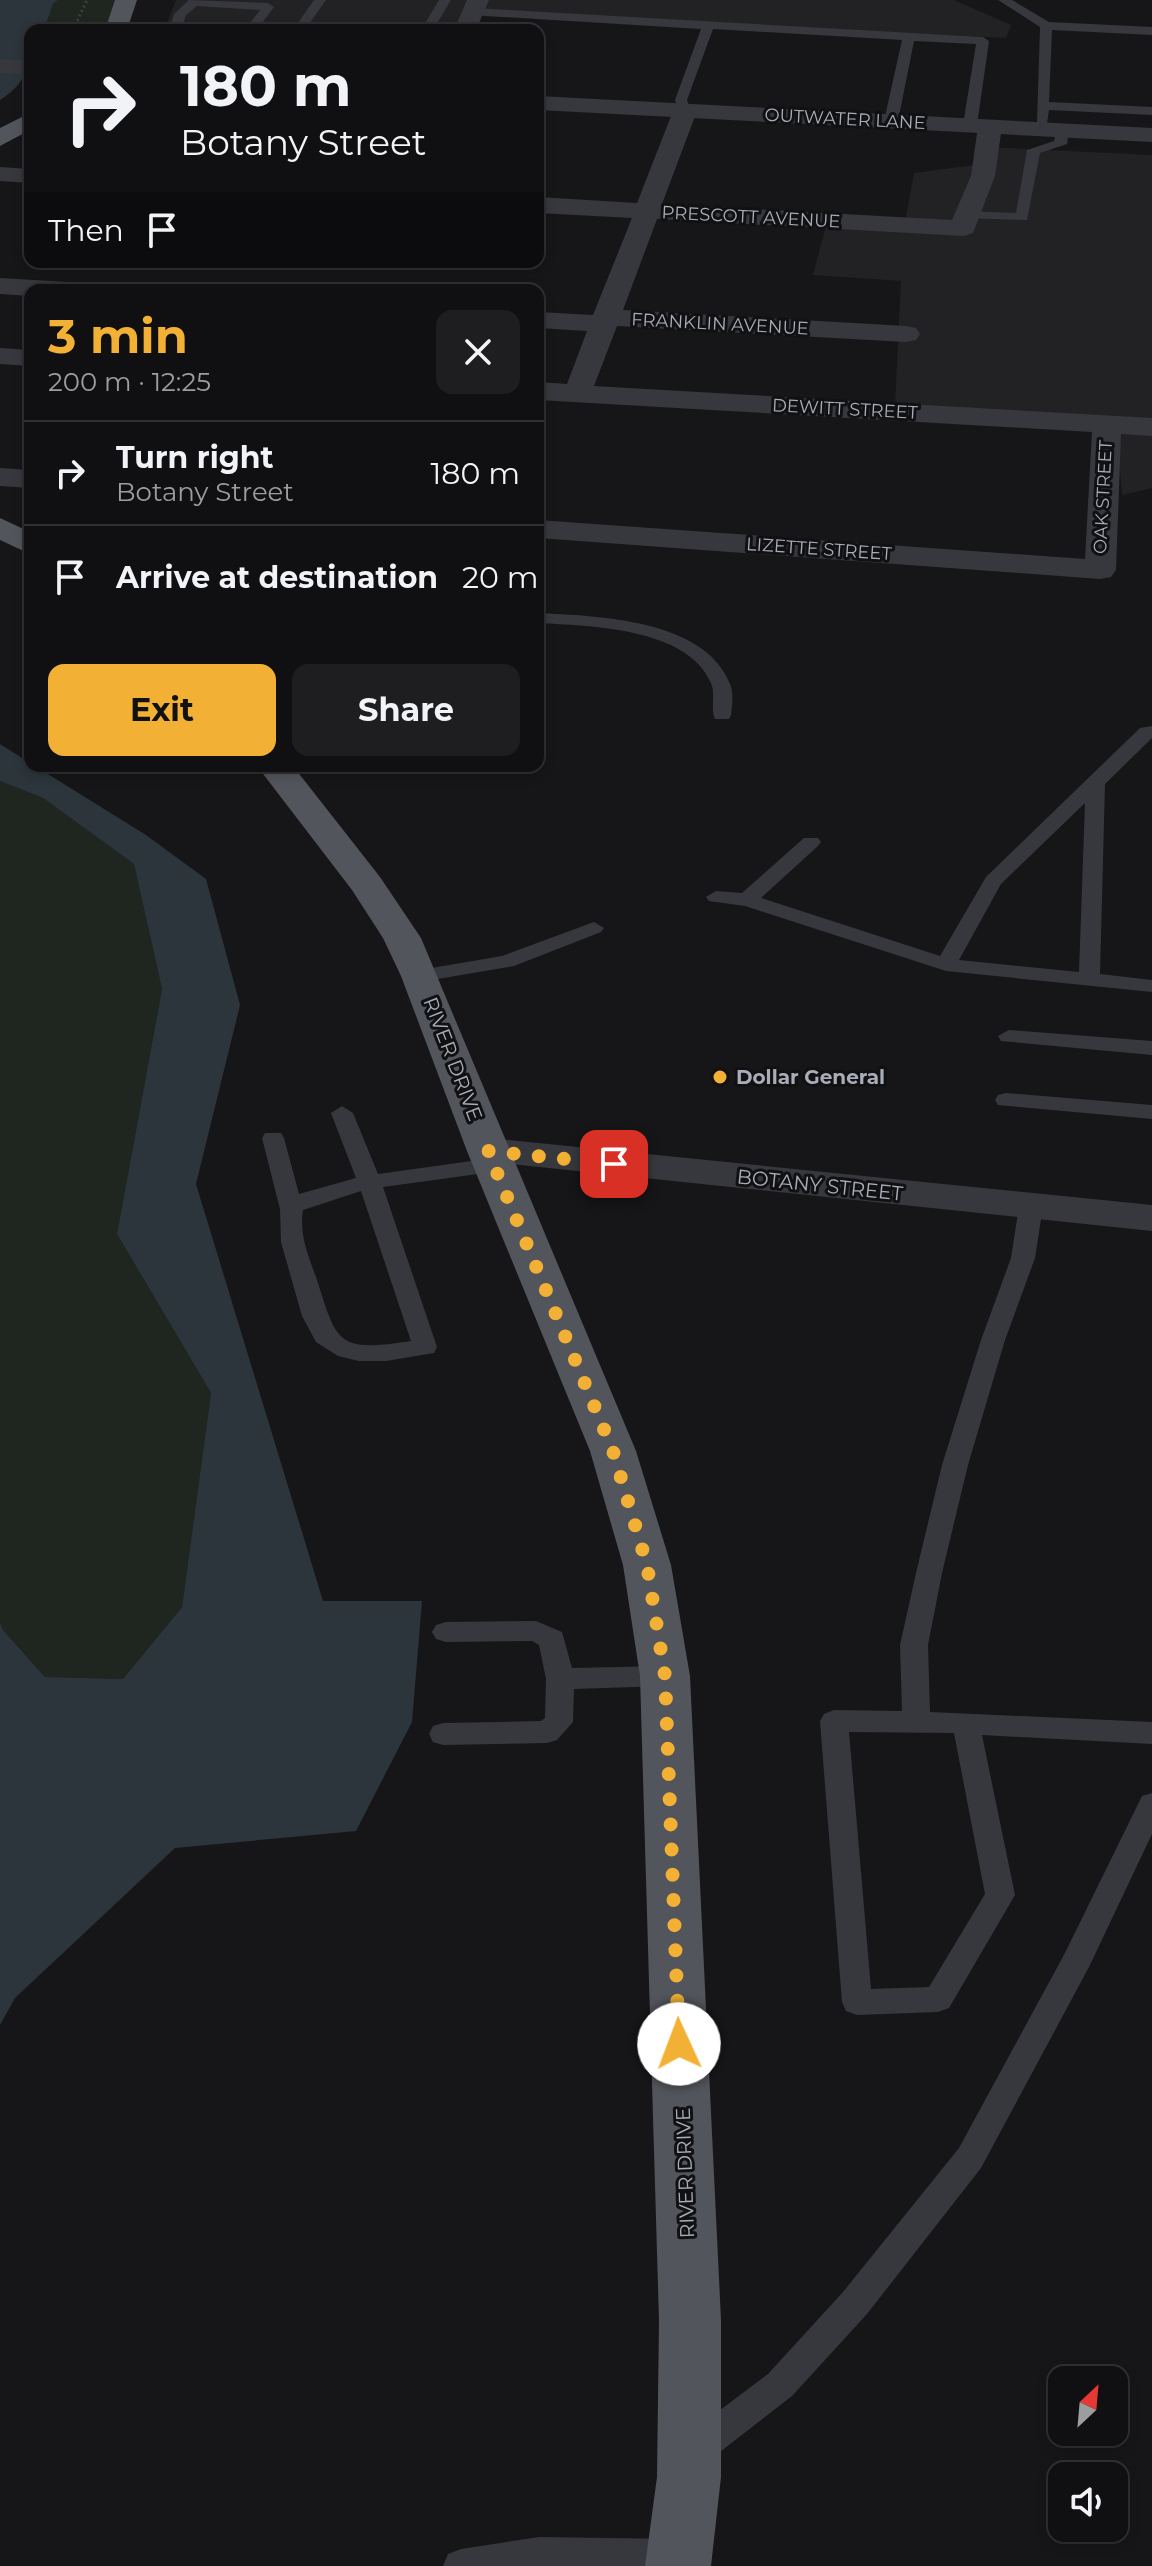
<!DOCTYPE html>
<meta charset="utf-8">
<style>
body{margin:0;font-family:Montserrat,sans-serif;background:#1e1e20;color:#f1f3f6;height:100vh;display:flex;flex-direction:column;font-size:30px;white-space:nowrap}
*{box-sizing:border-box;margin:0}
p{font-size:26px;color:#9c9d9f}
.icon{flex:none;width:44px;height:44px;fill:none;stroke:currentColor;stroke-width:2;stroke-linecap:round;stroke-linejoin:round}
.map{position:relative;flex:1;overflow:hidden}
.details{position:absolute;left:24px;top:284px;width:520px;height:488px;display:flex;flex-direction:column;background:#101012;border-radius:16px;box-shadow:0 4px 12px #0003,0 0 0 2px #303032}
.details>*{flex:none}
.banner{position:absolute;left:24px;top:24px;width:520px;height:244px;border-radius:16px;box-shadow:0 4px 12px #0003,0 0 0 2px #303032;background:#101012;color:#f1f3f6;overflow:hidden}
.needle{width:52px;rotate:26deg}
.buttons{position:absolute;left:1048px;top:2366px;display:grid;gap:16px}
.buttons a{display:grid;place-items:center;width:80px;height:80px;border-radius:16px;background:#101012;box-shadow:0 4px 12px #0003,0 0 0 2px #303032;font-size:40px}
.pin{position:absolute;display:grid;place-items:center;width:68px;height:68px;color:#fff;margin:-34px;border-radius:16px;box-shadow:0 4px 12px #0006}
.me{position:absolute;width:88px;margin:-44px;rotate:358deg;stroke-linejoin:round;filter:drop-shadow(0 0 6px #0008)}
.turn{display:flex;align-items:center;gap:28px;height:168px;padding:0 24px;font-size:36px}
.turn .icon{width:104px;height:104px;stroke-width:2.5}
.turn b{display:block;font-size:56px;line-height:68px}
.then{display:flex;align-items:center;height:76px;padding:0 24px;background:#0003;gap:16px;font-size:30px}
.round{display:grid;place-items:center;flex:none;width:84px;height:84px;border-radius:16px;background:#1e1e20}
.summary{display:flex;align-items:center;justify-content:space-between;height:136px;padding:0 24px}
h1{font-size:48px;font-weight:700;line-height:60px;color:#f2b134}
.cta{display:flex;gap:16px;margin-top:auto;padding:16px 24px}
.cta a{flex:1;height:92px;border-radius:16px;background:#f2b134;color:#111;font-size:32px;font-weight:700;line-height:92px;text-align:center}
.cta a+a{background:#1e1e20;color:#f1f3f6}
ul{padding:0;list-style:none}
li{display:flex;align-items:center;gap:24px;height:104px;padding:0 24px;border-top:2px solid #303032}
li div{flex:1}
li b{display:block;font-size:30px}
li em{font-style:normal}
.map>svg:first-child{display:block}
.built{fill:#222225}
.green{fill:#1e261f}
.water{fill:#2c353c}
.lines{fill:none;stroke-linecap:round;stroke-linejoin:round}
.path{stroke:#3d3f44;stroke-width:3;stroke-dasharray:2 3;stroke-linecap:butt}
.service{fill:#37383d;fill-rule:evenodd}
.minor{fill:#37383d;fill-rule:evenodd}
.tertiary{fill:#37383d;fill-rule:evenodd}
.primary{fill:#53555c;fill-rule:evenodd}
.route{stroke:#f2b134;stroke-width:14;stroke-dasharray:0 25.2}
.poi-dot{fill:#f2b134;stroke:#111113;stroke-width:3}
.labels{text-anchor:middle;stroke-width:6;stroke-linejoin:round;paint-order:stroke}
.far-street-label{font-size:18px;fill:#a8adb8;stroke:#111113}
.street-label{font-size:20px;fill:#a8adb8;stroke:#111113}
.poi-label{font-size:20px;font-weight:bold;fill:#a8adb8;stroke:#111113;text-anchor:start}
</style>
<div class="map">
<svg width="1152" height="2566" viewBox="0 0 1152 2566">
<rect width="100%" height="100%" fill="#161618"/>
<path class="built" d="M176 0H954L1011 25 1006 38 484 12 473 30H164Z
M986 147 1152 155V488L1122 495 1116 422 895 406 901 281 813 275 828 218 905 222 914 173 982 164Z"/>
<path class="green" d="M58 0H122L111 30H44L53 4Z
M0 781 43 798 134 864 162 989 117 1234 211 1393 182 1607 123 1679 45 1677 3 1630 0 1622Z"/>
<path class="water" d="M0 0H58L53 4 44 30H30C30 63 30 81 0 100Z
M0 744 30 763V766H35L146 835 206 879 240 1005 196 1184 323 1601H422L412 1722 356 1831 175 1848 15 1998 0 2025V1622L3 1630 45 1677 123 1679 182 1607 211 1393 117 1234 162 989 134 864 43 798 0 781Z"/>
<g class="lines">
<path class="path" d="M73 30 87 0"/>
<path class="service" d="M189 0 268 3 274 7 257 30H245L260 10 197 6 186 15 181 30H169L174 14Z
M314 0H326L305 30H293Z
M439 0H451L433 30H421Z
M998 0H1012L1049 22 1152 27V35L1052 30 1049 102 1152 107V115L1049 110 1047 123H1037L1040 27Z
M473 8 983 37 989 41 977 125 970 129 963 125 976 44 914 41 898 121 891 125 884 121 902 40 713 29 687 100 691 111 685 115 680 114 675 100 701 29 469 15V9Z
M1057 127 1069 130 1067 144 1040 153 1027 220 960 218 958 215 965 211 1016 213 1027 150 1054 141Z
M538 613C597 616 705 619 730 684 734 694 732 705 731 715L729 719H715C710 708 716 695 711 683 687 627 589 626 538 623Z
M1152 726V738L1105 784 1100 974 1152 980V992L946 971 745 906 709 901 706 897 716 891 742 893 804 838H818L821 842 818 846 761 898 940 956 986 877 1140 728ZM1085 803 1079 972 959 960 1001 884Z
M594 922 604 928 601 932 514 966 420 982 409 976 420 970 502 956Z
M1009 1030 1152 1041V1055L1001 1041 998 1036Z
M1006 1093 1152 1105V1119L998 1105 995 1100 998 1095Z
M342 1106 353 1113 378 1174 493 1158 501 1160 504 1165 501 1170 493 1172 383 1187 437 1347 434 1353 386 1361H359L338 1356 316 1342 302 1316 281 1242 280 1209 262 1138 265 1133H281L284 1138 299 1194 356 1178 331 1113ZM361 1191 411 1341C335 1353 337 1342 316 1277 308 1255 299 1234 303 1210Z
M1031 1199 1039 1201 1043 1206 1035 1258 1005 1340 968 1465 942 1573 928 1645 930 1712 1152 1722V1744L982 1735 1015 1895 949 2008 938 2012 857 2015 846 2011 842 2002 820 1721 824 1714 834 1710 902 1711 900 1645 916 1573 942 1465 981 1340 1011 1258 1019 1206 1023 1201ZM849 1732 954 1733 985 1894 929 1987 871 1989Z
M536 1621 562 1632 572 1668 665 1666 675 1669 679 1676 675 1683 665 1686 574 1689 573 1722 557 1740 547 1743 443 1745 433 1742 429 1734 433 1726 443 1723 541 1721 545 1718 546 1679 539 1645 532 1641 446 1642 436 1639 432 1632 436 1625 446 1622Z
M1152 1793V1834L1089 1967 981 2168 867 2314 792 2396 707 2462 695 2466 683 2462 677 2450 683 2438 768 2374 843 2292 959 2148 1065 1953 1142 1796Z
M539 2537 677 2539 690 2544 695 2556 691 2566H443L448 2554 461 2549Z"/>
<path class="minor" d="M467 0H489L476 30H454Z
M685 104 693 106 697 111 662 204 952 220 971 176 978 126 982 121H998L1002 126 995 176 973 233 964 236 657 219 623 310 906 326 916 328 920 334 916 340 906 342 617 326 594 386 1152 418V436L1121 434 1116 570 1111 577 1100 579 538 538V520L1085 559 1092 432 538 400V382L567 384 587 331 538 328V312L593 315 632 218 538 213V197L637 203 673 111 677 106Z
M0 167 30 169V183L0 181Z
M0 278 67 282 76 284 80 290H30V296L0 294Z
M0 348 30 350V366L0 364Z
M0 468 30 470V488L0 486Z
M488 1138 1152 1205V1231L473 1160 467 1151 473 1142Z"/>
<path class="tertiary" d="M0 59 30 61V75L0 73Z
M538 96 1152 128V142L538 110Z"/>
<path class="primary" d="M115 0H137L127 30H105Z
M30 113V130L0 146V128Z
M0 518 30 532V554L0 540Z
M257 766H293L380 877 421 938 636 1451 671 1565 690 1676 721 2320V2477L711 2566H645L657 2477 659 2320 640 1676 623 1565 590 1451 467 1151 401 976 383 938 352 890Z"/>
</g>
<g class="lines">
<path class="route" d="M614 1164 488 1151 613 1451 647 1565 665 1676 679 2044"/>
</g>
<circle class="poi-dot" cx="720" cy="1077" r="8"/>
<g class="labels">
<g class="far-street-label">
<text transform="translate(845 119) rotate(3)" y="6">OUTWATER LANE</text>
<text transform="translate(751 217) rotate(3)" y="6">PRESCOTT AVENUE</text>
<text transform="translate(720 324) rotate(3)" y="6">FRANKLIN AVENUE</text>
<text transform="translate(845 409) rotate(3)" y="6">DEWITT STREET</text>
<text transform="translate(1103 497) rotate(-87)" y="6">OAK STREET</text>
<text transform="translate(819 549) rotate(4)" y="6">LIZETTE STREET</text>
</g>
<g class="street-label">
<text transform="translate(453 1059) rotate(69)" y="7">RIVER DRIVE</text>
<text transform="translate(820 1185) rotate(6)" y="7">BOTANY STREET</text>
<text transform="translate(685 2173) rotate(-92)" y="7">RIVER DRIVE</text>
</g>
<g class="poi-label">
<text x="736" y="1084">Dollar General</text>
</g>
</g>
</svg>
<div class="buttons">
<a><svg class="needle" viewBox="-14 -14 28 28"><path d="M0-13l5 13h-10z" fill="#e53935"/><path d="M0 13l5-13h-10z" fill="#9c9d9f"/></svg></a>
<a><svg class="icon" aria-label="sound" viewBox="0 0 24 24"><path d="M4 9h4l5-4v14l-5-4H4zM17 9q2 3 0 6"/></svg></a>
</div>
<div class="pin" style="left:614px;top:1164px;background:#d93025"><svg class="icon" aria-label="arrive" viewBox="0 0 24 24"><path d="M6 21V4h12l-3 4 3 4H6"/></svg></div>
<svg class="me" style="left:679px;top:2044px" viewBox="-20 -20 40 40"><circle r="19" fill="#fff"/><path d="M0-13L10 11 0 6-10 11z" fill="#f2b134"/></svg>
<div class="banner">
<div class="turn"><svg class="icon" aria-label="right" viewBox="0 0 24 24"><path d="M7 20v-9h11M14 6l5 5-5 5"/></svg><div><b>180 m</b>Botany Street</div></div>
<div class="then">Then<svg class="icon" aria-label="arrive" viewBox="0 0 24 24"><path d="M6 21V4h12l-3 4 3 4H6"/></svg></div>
</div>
<section class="details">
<div class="summary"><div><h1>3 min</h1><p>200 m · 12:25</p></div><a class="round"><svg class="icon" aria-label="close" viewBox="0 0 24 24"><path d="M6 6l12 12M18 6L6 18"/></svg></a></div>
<ul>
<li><svg class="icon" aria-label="right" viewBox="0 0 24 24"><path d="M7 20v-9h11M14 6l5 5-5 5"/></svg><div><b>Turn right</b><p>Botany Street</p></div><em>180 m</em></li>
<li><svg class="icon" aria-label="arrive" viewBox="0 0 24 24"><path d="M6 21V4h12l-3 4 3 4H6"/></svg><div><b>Arrive at destination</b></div><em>20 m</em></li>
</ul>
<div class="cta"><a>Exit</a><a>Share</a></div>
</section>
</div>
